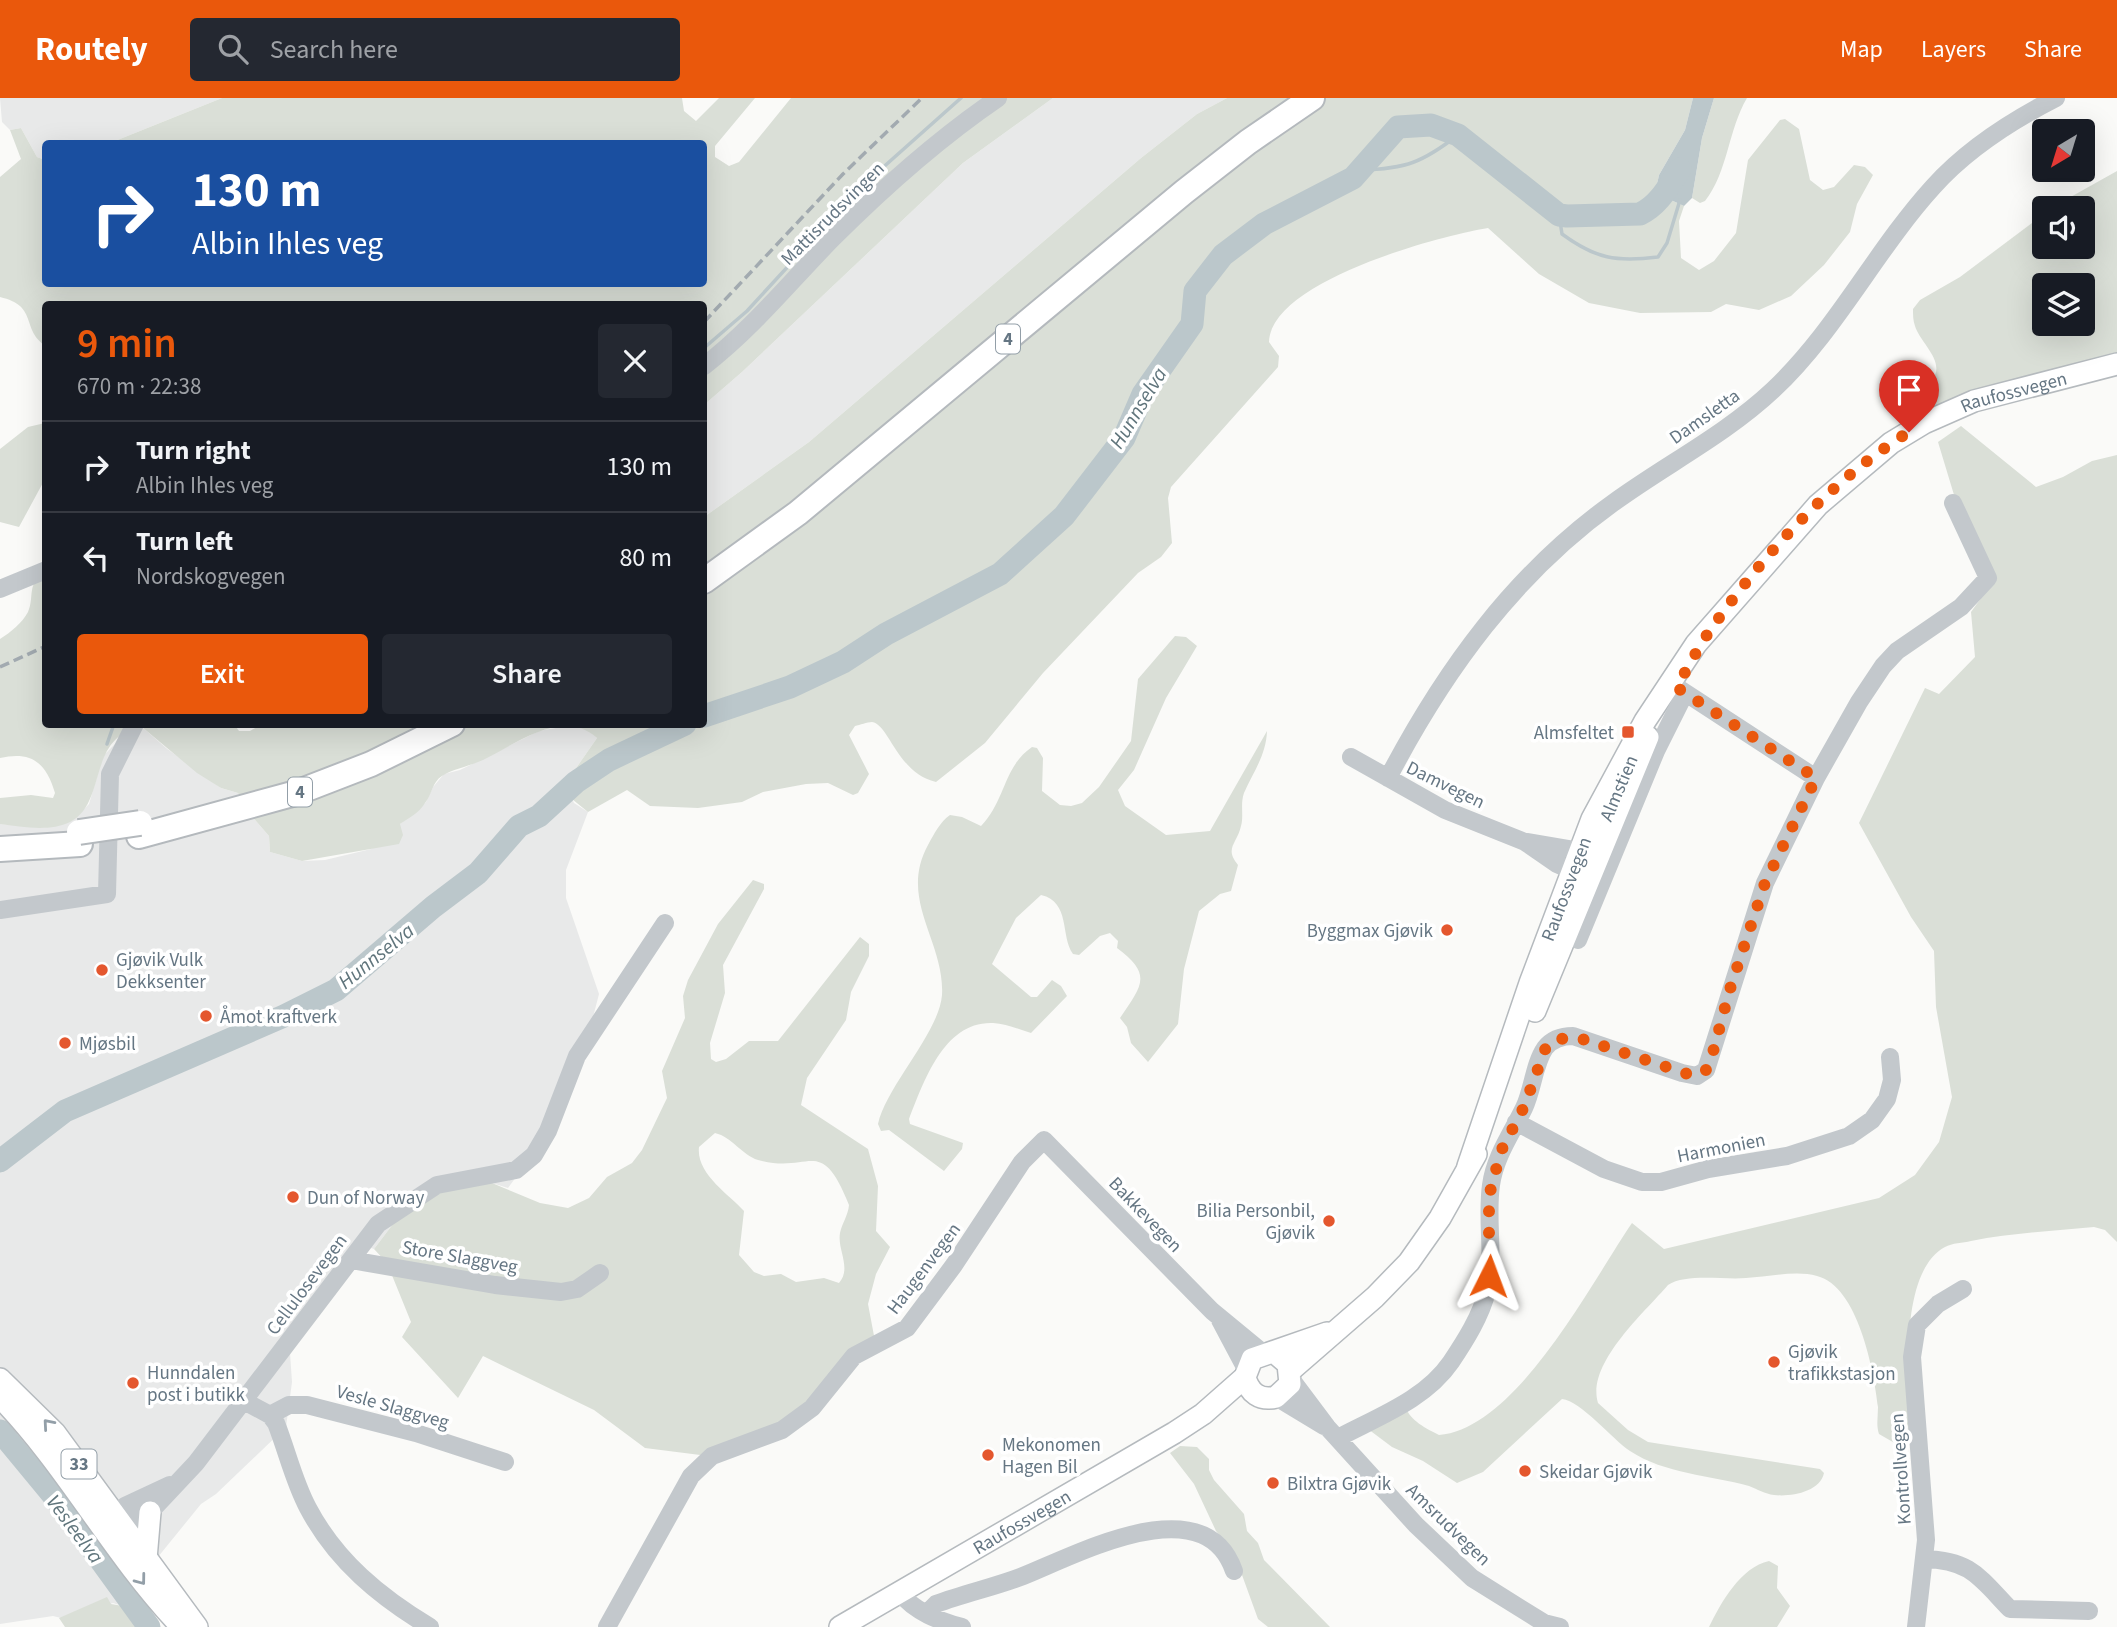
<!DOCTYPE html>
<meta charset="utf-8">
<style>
body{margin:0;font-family:"Source Sans 3",sans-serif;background:#242831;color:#f1f3f6;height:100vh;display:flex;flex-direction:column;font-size:26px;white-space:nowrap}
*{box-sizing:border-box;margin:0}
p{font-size:23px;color:#9ea1a6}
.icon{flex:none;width:38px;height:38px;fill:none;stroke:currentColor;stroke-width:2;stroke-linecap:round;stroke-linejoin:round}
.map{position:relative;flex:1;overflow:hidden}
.drawer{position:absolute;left:42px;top:203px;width:665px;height:427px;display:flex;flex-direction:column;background:#171b24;border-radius:7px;box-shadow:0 7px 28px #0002}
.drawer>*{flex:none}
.banner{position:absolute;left:42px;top:42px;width:665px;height:147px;border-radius:7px;box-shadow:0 7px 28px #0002;background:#1a4fa0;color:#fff;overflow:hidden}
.needle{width:46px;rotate:218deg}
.controls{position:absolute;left:2032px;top:21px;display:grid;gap:14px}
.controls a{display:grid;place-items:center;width:63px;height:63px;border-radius:7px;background:#171b24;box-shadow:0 7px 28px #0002;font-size:35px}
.pin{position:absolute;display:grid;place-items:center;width:60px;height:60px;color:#fff;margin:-72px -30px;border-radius:50% 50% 50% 0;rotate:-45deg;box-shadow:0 0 7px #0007}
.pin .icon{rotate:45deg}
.me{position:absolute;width:77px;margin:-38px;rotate:3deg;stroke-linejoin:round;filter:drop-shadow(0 0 5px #0008)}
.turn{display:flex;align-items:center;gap:24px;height:147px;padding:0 35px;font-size:32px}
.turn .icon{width:91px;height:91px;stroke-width:2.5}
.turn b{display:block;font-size:49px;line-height:60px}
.round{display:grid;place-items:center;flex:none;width:74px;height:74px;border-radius:7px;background:#242831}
.summary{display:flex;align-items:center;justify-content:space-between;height:119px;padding:0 35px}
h1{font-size:42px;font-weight:600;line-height:52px;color:#ea580c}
.action{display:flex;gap:14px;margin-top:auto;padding:14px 35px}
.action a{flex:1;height:80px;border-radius:7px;background:#ea580c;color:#fff;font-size:28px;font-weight:600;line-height:80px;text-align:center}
.action a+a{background:#242831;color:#f1f3f6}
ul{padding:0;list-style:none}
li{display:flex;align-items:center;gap:21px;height:91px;padding:0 35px;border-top:2px solid #363941}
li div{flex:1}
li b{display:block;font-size:26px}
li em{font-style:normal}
header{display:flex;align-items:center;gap:42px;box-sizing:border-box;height:98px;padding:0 35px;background:#ea580c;color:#fff}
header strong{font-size:33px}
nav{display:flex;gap:38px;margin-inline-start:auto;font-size:24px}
.search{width:490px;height:63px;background:#242831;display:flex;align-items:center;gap:18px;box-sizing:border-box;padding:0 24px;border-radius:7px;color:#9ea1a6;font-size:26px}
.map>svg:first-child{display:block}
.built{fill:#e8e9e9}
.green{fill:#dadfd7;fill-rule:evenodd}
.water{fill:#bbc7cb}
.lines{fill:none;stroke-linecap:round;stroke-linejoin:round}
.stream{stroke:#bbc7cb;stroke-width:3.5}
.river{stroke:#bbc7cb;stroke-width:23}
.major-casing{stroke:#b5babe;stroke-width:24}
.highway-casing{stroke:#b4b9bd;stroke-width:28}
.minor{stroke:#c3c8cc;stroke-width:18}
.major{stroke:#fff;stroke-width:21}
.highway{stroke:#fff;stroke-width:24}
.rail{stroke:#a2aab0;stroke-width:3.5;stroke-dasharray:10 5;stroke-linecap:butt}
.highway-bridge-casing{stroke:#b4b9bd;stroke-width:28;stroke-linecap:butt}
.highway-bridge{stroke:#fff;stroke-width:24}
.oneway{stroke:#939fa8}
.route{stroke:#ea580c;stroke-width:12;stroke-dasharray:0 21.6}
.poi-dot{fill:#e4572e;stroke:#fff;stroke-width:2.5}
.labels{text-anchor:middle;stroke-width:7;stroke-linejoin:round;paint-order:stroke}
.shield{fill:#fff;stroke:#939fa8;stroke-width:2}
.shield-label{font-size:18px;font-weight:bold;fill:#657683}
.street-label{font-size:19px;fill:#657683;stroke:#fff}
.poi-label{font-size:19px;fill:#657683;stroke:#fff;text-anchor:start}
.water-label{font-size:21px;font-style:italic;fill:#60757c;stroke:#fff}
</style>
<header>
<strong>Routely</strong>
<div class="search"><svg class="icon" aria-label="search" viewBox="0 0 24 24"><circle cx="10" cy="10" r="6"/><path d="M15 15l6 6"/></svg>Search here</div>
<nav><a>Map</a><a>Layers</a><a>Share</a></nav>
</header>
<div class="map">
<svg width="2117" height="1529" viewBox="0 0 2117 1529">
<rect width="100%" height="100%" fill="#fafaf8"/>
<path class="built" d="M0 0H222L110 45 46 46 45 62 37 59 21 30 10 32 2 24Z
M1053 0H1227L1197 16 1141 60 809 344 704 419V307L742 274 963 65Z
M573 627 589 633 597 640 565 686 574 705 588 714 566 772V800L599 896 579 973 538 1049 508 1090 492 1085 393 1126 374 1151 365 1148 290 1255 292 1284 286 1329 216 1396 201 1406 119 1507 113 1505 65 1521 53 1518 0 1526V726L46 729 73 722 89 706 103 658 131 630 142 629 166 650 221 690 238 695 248 714 269 738 270 754 302 763 325 762 371 751 400 732V726L426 704 433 689 444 676 460 672 539 633Z"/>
<path class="green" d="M222 0H682L684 13 696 23 719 0H755L715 48V59L729 68 739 64 791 0H1053L963 65 742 274 704 307V206H46L44 247C21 229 38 208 0 199V79L21 61 10 32 21 30 37 59 45 62 46 186H704V46L110 45Z
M1227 0H1693L1685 32 1659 77 1656 91 1662 98 1684 108 1679 123 1681 160 1699 172 1714 163 1736 135 1748 62 1780 22 1785 21 1799 31 1810 82 1823 92 1834 89 1854 67 1865 69 1873 77 1857 106 1850 134 1824 167 1791 198 1759 212 1726 206 1711 214 1640 215 1589 205 1539 176 1488 130C1439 138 1271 183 1269 244L1279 258 1278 269 1171 389 1168 400 1172 445 1161 459 1138 475 1043 575 985 645 936 684C897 675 889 626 872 624 867 624 860 627 855 628L849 637 869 676 858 695 853 697 828 685 806 686 763 694 742 704 698 710 650 708 627 692 588 714 567 697 565 686 597 640C563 609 516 646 483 662 470 668 453 671 442 678 432 684 432 697 425 705 419 715 409 720 400 726L403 737 399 746 302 763 270 754 269 738 248 714 238 695 221 690 197 675 142 629C86 638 108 705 70 724 50 734 22 729 0 726V700L31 697 53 700 55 695C46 664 31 653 0 660V541C11 534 22 525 28 514 35 498 26 485 45 476L46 626H234L239 633H250L262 626H704V419L809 344 1141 60 1197 16Z
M1714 0H1747C1728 32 1728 74 1705 103L1700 105 1692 100 1702 40Z
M2117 73V258L2022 279 1909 325 1905 323 1897 308C1903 287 1920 295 1931 283 1948 265 1920 245 1915 228 1913 223 1913 217 1913 211L1920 202 1960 179 2044 116V149H2082V110H2051ZM2044 187H2082V226H2044Z
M45 325V381L19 429 0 424V351L28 329Z
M1961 328 2036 389 2063 379 2092 363 2117 357V1144L2105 1132 2094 1129C2053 1133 2012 1135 1971 1143 1963 1145 1952 1145 1945 1149 1897 1175 1909 1290 1911 1336L1898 1347 1879 1336C1876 1327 1878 1318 1878 1309 1874 1273 1858 1188 1817 1178 1796 1172 1768 1179 1746 1180 1723 1182 1686 1175 1668 1187 1644 1215 1586 1266 1598 1305L1628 1332 1648 1344 1820 1371 1824 1375C1820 1394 1791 1399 1774 1397 1765 1396 1757 1391 1749 1388 1710 1377 1665 1376 1630 1353 1612 1341 1581 1303 1562 1301L1483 1374 1457 1385 1423 1363 1392 1349 1360 1325 1406 1309C1409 1322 1427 1331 1439 1337 1517 1330 1591 1185 1632 1125L1664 1151 1879 1100 1915 1077 1939 1044 1952 999 1936 909 1934 853 1911 819 1859 725 1925 590 1939 596 1975 559 1971 514 1984 496 1938 344Z
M1175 538 1186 539 1197 548 1166 600 1134 672 1118 692 1125 708 1166 737 1210 733 1267 633C1266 658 1253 674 1244 695 1240 706 1244 718 1241 728 1237 746 1224 750 1238 767L1231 793 1220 796 1199 813 1184 871 1178 926 1148 964 1131 945 1127 929 1120 920C1142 887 1153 877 1117 850L1118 843 1110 835 1100 838 1079 857 1073 856C1060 838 1071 804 1041 797L1016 820 992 866 1031 899H1037L1052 882 1061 888 1067 898 1031 935C1018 931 1006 926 993 925 944 923 924 983 909 1021L910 1026 963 1045 962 1051 944 1073 889 1032 881 1033 878 1026C887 987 939 935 942 897 945 843 898 802 928 747 934 736 940 724 950 717L962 719 981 728C1006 702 1003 669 1032 649L1037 650 1043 660 1042 693 1060 707 1071 708 1082 705 1099 689 1131 643 1138 581Z
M753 782 764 786V791L723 867 725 895 710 945 711 961 716 964 726 961 749 943H778L860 839 869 846V858L851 894 846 922 807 980 801 1007 868 1051 878 1088 876 1133 890 1149 876 1176 868 1206 875 1243 812 1313 716 1359 645 1350 594 1312 483 1258 458 1300 402 1239 411 1224 387 1165 374 1151 393 1126 425 1095 492 1085 540 1105 568 1110 589 1100 607 1079 632 1065 642 1052 667 1000 662 973 685 920 683 898 688 882 718 826ZM715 1035C732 1039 742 1057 758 1062 811 1077 820 1035 849 1107 848 1118 842 1125 840 1135 837 1152 852 1170 839 1185L824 1180 796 1184 781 1176 764 1178 754 1174 739 1157 744 1113C729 1096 696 1076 699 1049Z
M1180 1348 1197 1349 1209 1361V1372L1214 1382 1244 1416 1247 1433 1258 1445 1264 1462 1330 1529H1268L1258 1521 1234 1455 1216 1433 1194 1386 1170 1355Z
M1769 1463 1778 1468 1777 1490 1790 1508 1777 1529H1709C1721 1504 1741 1469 1769 1463Z
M107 1499 111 1506 129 1509 156 1529H65L59 1520Z"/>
<path class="water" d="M1693 0H1714L1702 40 1692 100 1684 108 1662 98 1656 91 1659 77 1685 32Z"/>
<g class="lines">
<path class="stream" d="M1361 72C1406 71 1423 64 1458 37
M1559 117 1562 136C1596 161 1616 164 1658 159L1667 145 1680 102
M704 250 747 213 861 89 961 0
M107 646 114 626"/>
<path class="river" d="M704 618 790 589 843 564 886 536 1000 476 1064 418 1124 340 1143 296 1192 226 1195 193 1223 157 1264 126 1353 80 1398 29 1431 27 1458 37 1559 117 1567 118 1640 116C1659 107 1668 89 1680 71
M0 1063 65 1013 284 918 336 892 433 809 478 775 519 728 539 718 576 684 609 662 685 626
M0 1333 57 1402 149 1529"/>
<g class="major-casing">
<g id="major">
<path d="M1535 913 1648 639"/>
<path id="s1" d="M1468 1068 1530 885 1592 721 1645 623 1696 546 1818 407 1891 345 1924 325 1974 303 2117 266"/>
<path d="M1275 1255 1288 1266 1290 1286 1276 1299C1260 1303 1249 1295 1245 1279L1252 1261 1327 1235"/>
<path d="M1291 1272 1375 1199 1409 1164 1440 1120 1476 1056"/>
<path d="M0 1281 55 1335 197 1529"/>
<path d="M0 1299C67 1368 112 1455 178 1525"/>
<path d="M146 1461 150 1414"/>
<path id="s2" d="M840 1529 1174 1335 1203 1316 1245 1279"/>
</g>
</g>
<g class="highway-casing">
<path id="highway" d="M704 483 798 415 1184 94 1248 44 1312 0
M139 738 296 695 371 666 452 626
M0 751 80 746"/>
</g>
<path class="minor" d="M704 268C752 231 790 184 832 141 883 90 938 41 998 0
M0 491 46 472
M1675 588 1816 680
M1351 659 1445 712 1525 744 1557 766 1584 778
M1388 680C1444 573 1514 476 1613 405 1665 367 1725 337 1773 292 1836 233 1875 153 1933 89 1967 51 2011 23 2056 0
M1528 744 1569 751 1590 758
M0 812 107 796 110 676 135 626
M1578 842 1656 653 1685 595
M1516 1024 1604 1071 1642 1084H1661L1708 1071 1787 1058 1849 1038 1872 1022 1887 1001 1892 982 1890 959
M351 1162 495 1187 561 1194 577 1191 600 1175
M1220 1222 1246 1271
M1291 1281 1327 1329 1416 1427 1472 1480 1544 1525 1560 1529
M1276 1299 1324 1328
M244 1303 270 1317 276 1325C287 1353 294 1384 308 1410 336 1463 380 1499 430 1529
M270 1317 289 1307H307L416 1335 505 1364
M1338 1340C1377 1319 1425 1302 1451 1264 1465 1243 1481 1218 1487 1193 1495 1158 1486 1122 1491 1087 1495 1058 1512 1035 1524 1010 1533 991 1534 966 1545 950 1552 941 1563 938 1573 938L1682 975 1697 978 1706 972 1765 785 1816 680 1859 604 1883 568 1897 553 1961 509 1988 480 1953 405
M108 1424 125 1408 170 1387
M110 1430 130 1426 150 1414 196 1365 378 1126 437 1087 516 1072 534 1057 548 1033 577 958 665 825
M1924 1461C1971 1462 1980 1480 2010 1511L2089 1513
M900 1495C915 1514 939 1523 962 1529
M927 1515 936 1506C965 1495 995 1489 1023 1478 1076 1457 1204 1387 1234 1473
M607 1529 691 1378 712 1358 782 1332 812 1310 854 1258 907 1230 954 1167 1022 1064 1044 1042 1212 1213 1263 1255
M1916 1529 1926 1442 1912 1259 1917 1227 1938 1206 1963 1191"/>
<use href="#major" class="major"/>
<use href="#highway" class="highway"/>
<path class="rail" d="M704 224 843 76 922 0
M0 569 46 548"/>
<g class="highway-bridge-casing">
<path id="highway-bridge" d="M79 734 140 725"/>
</g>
<use href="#highway-bridge" class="highway-bridge"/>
</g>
<defs><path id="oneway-chevron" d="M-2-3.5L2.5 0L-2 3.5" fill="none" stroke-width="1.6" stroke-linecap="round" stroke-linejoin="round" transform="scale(1.75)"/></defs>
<g class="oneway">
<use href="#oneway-chevron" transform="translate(48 1326) rotate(-131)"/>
<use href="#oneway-chevron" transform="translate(141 1482) rotate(53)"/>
</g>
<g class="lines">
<path class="route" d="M1489 1178V1098L1501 1053 1524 1009 1546 949 1556 941 1579 940 1694 978 1706 972 1710 965 1730 891 1765 785 1816 680 1676 589C1688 571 1697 551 1709 534 1762 458 1830 383 1909 334"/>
</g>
<g class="poi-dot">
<rect x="1621" y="627" width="14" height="14" rx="3.5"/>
<circle cx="1447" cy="832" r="7"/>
<circle cx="102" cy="872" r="7"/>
<circle cx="206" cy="918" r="7"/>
<circle cx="65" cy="945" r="7"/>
<circle cx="293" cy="1099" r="7"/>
<circle cx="1329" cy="1123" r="7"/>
<circle cx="1774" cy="1264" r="7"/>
<circle cx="133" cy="1285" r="7"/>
<circle cx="988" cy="1357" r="7"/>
<circle cx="1525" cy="1373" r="7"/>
<circle cx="1273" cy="1385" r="7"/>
</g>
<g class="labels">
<g class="shield">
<rect x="996" y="226.5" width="24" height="29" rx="5"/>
<rect x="288" y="679.5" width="24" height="29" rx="5"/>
<rect x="61.5" y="1351.5" width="35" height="29" rx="5"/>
</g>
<g class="shield-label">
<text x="1008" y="247">4</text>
<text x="300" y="700">4</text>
<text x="79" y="1372">33</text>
</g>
<g class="street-label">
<text transform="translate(832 115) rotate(-45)" y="7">Mattisrudsvingen</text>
<text dy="7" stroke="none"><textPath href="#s1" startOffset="987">Raufossvegen</textPath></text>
<text transform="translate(1704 318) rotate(-35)" y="7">Damsletta</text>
<text transform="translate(1446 686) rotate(26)" y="7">Damvegen</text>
<text transform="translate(1618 690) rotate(-67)" y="7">Almstien</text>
<text dy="7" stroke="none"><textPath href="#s1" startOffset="294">Raufossvegen</textPath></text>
<text transform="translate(1721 1049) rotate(-11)" y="7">Harmonien</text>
<text transform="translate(1146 1116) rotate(46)" y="7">Bakkevegen</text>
<text transform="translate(460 1158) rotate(10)" y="7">Store Slaggveg</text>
<text transform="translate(923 1170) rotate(-53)" y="7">Haugenvegen</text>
<text transform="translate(306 1186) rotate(-53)" y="7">Cellulosevegen</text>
<text transform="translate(393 1308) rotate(16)" y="7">Vesle Slaggveg</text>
<text transform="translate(1900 1371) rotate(-94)" y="7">Kontrollvegen</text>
<text dy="7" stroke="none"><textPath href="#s2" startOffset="210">Raufossvegen</textPath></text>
<text transform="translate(1449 1426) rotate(44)" y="7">Amsrudvegen</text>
</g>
<g class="poi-label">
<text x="1614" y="641" text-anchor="end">Almsfeltet</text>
<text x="1433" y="839" text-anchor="end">Byggmax Gjøvik</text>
<text x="116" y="868">Gjøvik Vulk<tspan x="116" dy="22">Dekksenter</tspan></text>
<text x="220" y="925">Åmot kraftverk</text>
<text x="79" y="952">Mjøsbil</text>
<text x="307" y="1106">Dun of Norway</text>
<text x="1315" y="1119" text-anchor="end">Bilia Personbil,<tspan x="1315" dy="22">Gjøvik</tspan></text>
<text x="1788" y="1260">Gjøvik<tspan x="1788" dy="22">trafikkstasjon</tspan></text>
<text x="147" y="1281">Hunndalen<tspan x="147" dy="22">post i butikk</tspan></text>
<text x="1002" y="1353">Mekonomen<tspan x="1002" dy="22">Hagen Bil</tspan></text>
<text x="1539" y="1380">Skeidar Gjøvik</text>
<text x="1287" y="1392">Bilxtra Gjøvik</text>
</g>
<g class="water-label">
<text transform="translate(1138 310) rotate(-59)" y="7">Hunnselva</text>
<text transform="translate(376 858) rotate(-39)" y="7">Hunnselva</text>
<text transform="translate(75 1431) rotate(53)" y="7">Vesleelva</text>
</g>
</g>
</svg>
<div class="controls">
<a><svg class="needle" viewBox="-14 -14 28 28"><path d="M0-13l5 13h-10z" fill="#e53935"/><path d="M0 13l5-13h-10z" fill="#9ea1a6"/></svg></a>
<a><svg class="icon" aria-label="sound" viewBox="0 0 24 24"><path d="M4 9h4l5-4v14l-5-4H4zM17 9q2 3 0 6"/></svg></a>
<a><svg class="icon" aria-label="layers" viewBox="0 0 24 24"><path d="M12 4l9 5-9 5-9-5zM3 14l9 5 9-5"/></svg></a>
</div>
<div class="pin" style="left:1909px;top:334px;background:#d93025"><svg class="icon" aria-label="arrive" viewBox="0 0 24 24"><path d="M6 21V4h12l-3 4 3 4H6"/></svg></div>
<svg class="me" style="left:1489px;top:1178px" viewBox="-20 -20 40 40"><path d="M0-17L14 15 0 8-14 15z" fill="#ea580c" stroke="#fff" stroke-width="4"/></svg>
<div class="banner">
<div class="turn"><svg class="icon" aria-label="right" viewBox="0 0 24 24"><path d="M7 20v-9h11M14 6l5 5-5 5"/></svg><div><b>130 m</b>Albin Ihles veg</div></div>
</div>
<section class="drawer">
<div class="summary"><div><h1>9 min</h1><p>670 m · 22:38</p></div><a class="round"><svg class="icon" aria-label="close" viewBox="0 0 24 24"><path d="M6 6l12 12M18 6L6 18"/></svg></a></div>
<ul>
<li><svg class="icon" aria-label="right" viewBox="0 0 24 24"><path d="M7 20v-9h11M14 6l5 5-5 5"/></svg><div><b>Turn right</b><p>Albin Ihles veg</p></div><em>130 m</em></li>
<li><svg class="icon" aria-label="left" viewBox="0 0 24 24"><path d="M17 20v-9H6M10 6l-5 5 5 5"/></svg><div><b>Turn left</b><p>Nordskogvegen</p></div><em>80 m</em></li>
</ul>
<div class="action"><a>Exit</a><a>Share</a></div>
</section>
</div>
